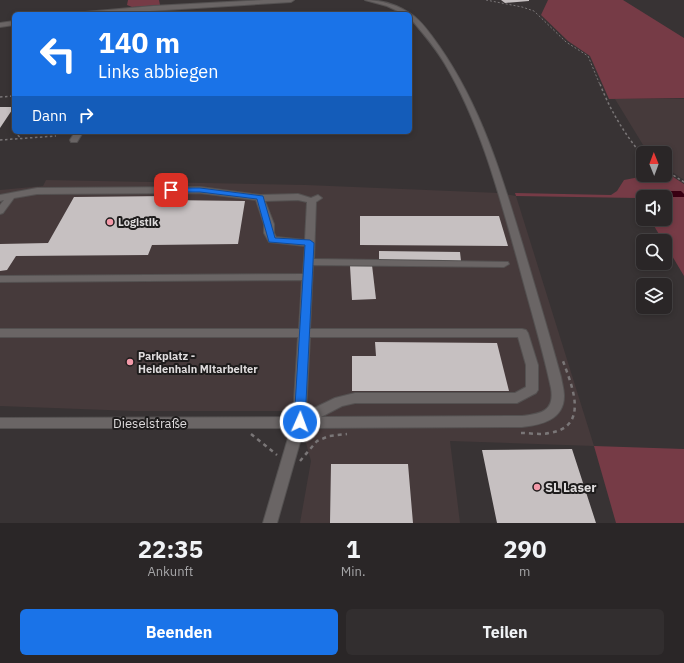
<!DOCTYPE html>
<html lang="de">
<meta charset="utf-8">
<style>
body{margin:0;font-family:"IBM Plex Sans",sans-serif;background:#322e2f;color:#f1f3f6;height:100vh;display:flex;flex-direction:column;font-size:15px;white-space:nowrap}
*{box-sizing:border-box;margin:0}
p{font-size:13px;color:#a5a5a7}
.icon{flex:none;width:22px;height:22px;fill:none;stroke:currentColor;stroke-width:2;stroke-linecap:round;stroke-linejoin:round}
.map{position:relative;height:523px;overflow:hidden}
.sheet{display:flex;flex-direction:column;background:#2a2627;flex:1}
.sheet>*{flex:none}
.banner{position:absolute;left:12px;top:12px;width:400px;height:122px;border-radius:6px;box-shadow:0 2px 6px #0003,0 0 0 1px #464344;background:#1a73e8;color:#fff;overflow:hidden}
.needle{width:26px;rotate:359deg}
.fabs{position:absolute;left:636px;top:146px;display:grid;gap:8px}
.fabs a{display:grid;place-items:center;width:36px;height:36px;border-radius:6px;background:#2a2627;box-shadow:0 2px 6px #0003,0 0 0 1px #464344;font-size:20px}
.pin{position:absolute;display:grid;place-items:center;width:34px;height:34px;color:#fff;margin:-17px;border-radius:8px;box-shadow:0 2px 6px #0006}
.me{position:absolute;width:44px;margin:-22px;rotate:2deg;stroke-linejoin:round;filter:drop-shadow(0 0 3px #0008)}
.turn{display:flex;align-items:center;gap:14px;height:84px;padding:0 20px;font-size:18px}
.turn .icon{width:52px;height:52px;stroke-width:2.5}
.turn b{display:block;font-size:28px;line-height:34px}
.then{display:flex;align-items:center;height:38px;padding:0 20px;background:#0003;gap:8px;font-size:15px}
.eta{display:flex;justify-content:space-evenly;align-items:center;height:68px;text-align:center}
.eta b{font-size:24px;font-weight:800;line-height:28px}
.button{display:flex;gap:8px;margin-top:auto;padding:8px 20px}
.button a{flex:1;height:46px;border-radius:6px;background:#1a73e8;color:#fff;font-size:16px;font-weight:800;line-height:46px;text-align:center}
.button a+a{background:#322e2f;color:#f1f3f6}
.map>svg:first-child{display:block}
.built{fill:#463a3b}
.green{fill:#763b46}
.water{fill:#390012}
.building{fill:#c6c0c1}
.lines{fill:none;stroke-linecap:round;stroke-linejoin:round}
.minor-casing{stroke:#545151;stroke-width:2}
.path-far2{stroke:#7a7677;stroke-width:1;stroke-dasharray:2 2;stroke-linecap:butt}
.path-far1{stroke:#7a7677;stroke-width:1.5;stroke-dasharray:2.5 2.5;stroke-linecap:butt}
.path{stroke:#7a7677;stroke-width:2.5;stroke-dasharray:4 4;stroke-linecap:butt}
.minor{fill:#6a6565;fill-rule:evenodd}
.route{fill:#1a73e8;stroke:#114b97}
.poi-dot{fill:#f39aa9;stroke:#1e1c1c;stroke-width:1.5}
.labels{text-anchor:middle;stroke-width:4;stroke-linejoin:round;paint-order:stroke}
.poi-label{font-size:11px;font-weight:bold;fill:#dedbdc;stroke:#1e1c1c;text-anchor:start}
.near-street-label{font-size:13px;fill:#dedbdc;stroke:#1e1c1c}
.near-poi-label{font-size:13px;font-weight:bold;fill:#dedbdc;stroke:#1e1c1c;text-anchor:start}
</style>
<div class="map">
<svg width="684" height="523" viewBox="0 0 684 523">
<rect width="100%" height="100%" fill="#383334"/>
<path class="built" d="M615 99H684V180L665 167V153H648Z
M46 180 306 185 499 193 516 196 594 446 450 441 460 523H300L311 461 297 411H134L0 406V190L43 186Z"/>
<path class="green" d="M128 0H159L160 5 132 7 127 5Z
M548 0H623L684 38V98L609 99 590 56 568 41 541 15Z
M665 173H667L684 184V276L665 244V241H663L650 219H665V197H643V208L637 198 516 196 515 193 611 195 617 191 624 180 650 175H665Z
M594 446 684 449V523H616Z"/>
<path class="water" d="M654 191H681L684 194V197H648L645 193Z"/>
<path class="building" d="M501 0H529V1L505 3Z
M0 107H14L0 128Z
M30 132H55L54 135H28Z
M169 196 167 200 245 201 238 244 152 245 148 255 16 256 7 270 0 271V244L48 243 74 197Z
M360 216H499L508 246 360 245Z
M379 251 460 252 461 261 379 260Z
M372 265 376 299 352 300 350 266Z
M375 342 497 343 509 391H352V356H376Z
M572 449 596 523H497L482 450Z
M331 464H408L413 523H330Z"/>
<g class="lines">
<g class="minor-casing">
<path id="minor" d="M264 0H294L291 2 103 14H82L85 12 153 6Z
M365 0C381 0 398 5 411 14 422 21 431 35 439 46 481 106 502 176 523 246 536 290 549 333 561 377 562 383 564 390 564 396 564 420 541 425 522 427L304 428 277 523H263L291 428H0V418L293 417 298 337H0V329H299L302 280 0 282V276L303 274 305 246 269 242 264 233V224L256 200 200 193 37 194 14 198 3 213 0 214V205L4 200 0 201V195L37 188 200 187 260 195 298 194 311 198 318 195 322 198 316 202 314 259 508 262 509 264 504 267 313 265 310 329H522L526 330 528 333 538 365V390L536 393 517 403H355L342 406 321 417 522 416C541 414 555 411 551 388 542 346 529 304 518 262 499 194 481 125 445 64 435 47 423 33 410 18V14H404L387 6ZM298 200 307 202 305 240 276 237 274 233V224L265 201ZM310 337H518L526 365V387L515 393H355L335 398 306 412Z
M14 21V25L0 27V23Z
M75 132H83L77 142H71L70 140Z"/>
</g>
<path class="path-far2" d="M486 0 522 7 534 11 566 42 588 56 600 85"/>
<path class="path-far1" d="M600 84C610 110 625 135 643 156
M0 97 14 96
M14 132 22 139
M0 140 56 136
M665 170 684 182"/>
<path class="path" d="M521 433C530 433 540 435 549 433 590 427 572 386 563 361
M251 434 277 455
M300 461 317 441 329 436 347 434"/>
<use href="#minor" class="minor"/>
</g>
<path class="route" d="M168 188H200L263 196 275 238 310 240 314 243 305 422 304 425 300 427 295 425 294 422 305 245 269 242 257 199 200 192H171L167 190Z"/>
<g class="poi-dot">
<circle cx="110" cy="222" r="4"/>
<circle cx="130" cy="362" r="4"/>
<circle cx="537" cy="487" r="4"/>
</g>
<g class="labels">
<g class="poi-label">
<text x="118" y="226">Logistik</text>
<text x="138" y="360">Parkplatz -<tspan x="138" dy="13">Heidenhain Mitarbeiter</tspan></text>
</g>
<g class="near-street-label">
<text x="150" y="428">Dieselstraße</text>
</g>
<g class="near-poi-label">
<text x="545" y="492">SL Laser</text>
</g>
</g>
</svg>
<div class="fabs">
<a><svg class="needle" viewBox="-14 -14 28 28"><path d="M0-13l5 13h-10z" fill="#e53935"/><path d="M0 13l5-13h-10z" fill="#a5a5a7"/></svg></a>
<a><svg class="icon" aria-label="sound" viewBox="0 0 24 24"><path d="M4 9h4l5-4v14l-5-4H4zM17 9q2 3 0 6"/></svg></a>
<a><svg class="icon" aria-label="search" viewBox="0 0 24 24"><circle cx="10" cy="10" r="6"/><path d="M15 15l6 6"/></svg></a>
<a><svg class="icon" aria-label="layers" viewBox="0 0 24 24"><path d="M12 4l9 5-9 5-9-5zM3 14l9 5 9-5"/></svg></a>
</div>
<div class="pin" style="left:171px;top:190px;background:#d93025"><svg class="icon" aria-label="arrive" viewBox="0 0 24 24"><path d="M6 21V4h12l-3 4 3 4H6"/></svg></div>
<svg class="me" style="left:300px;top:422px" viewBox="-20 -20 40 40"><circle r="17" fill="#1a73e8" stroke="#fff" stroke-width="3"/><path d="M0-11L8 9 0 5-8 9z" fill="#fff"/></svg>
<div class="banner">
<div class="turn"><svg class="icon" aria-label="left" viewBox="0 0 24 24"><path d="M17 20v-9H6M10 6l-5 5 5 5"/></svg><div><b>140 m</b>Links abbiegen</div></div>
<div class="then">Dann<svg class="icon" aria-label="right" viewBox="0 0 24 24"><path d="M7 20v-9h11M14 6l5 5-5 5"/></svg></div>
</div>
</div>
<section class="sheet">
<div class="eta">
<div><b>22:35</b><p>Ankunft</p></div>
<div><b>1</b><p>Min.</p></div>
<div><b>290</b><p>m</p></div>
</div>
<div class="button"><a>Beenden</a><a>Teilen</a></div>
</section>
